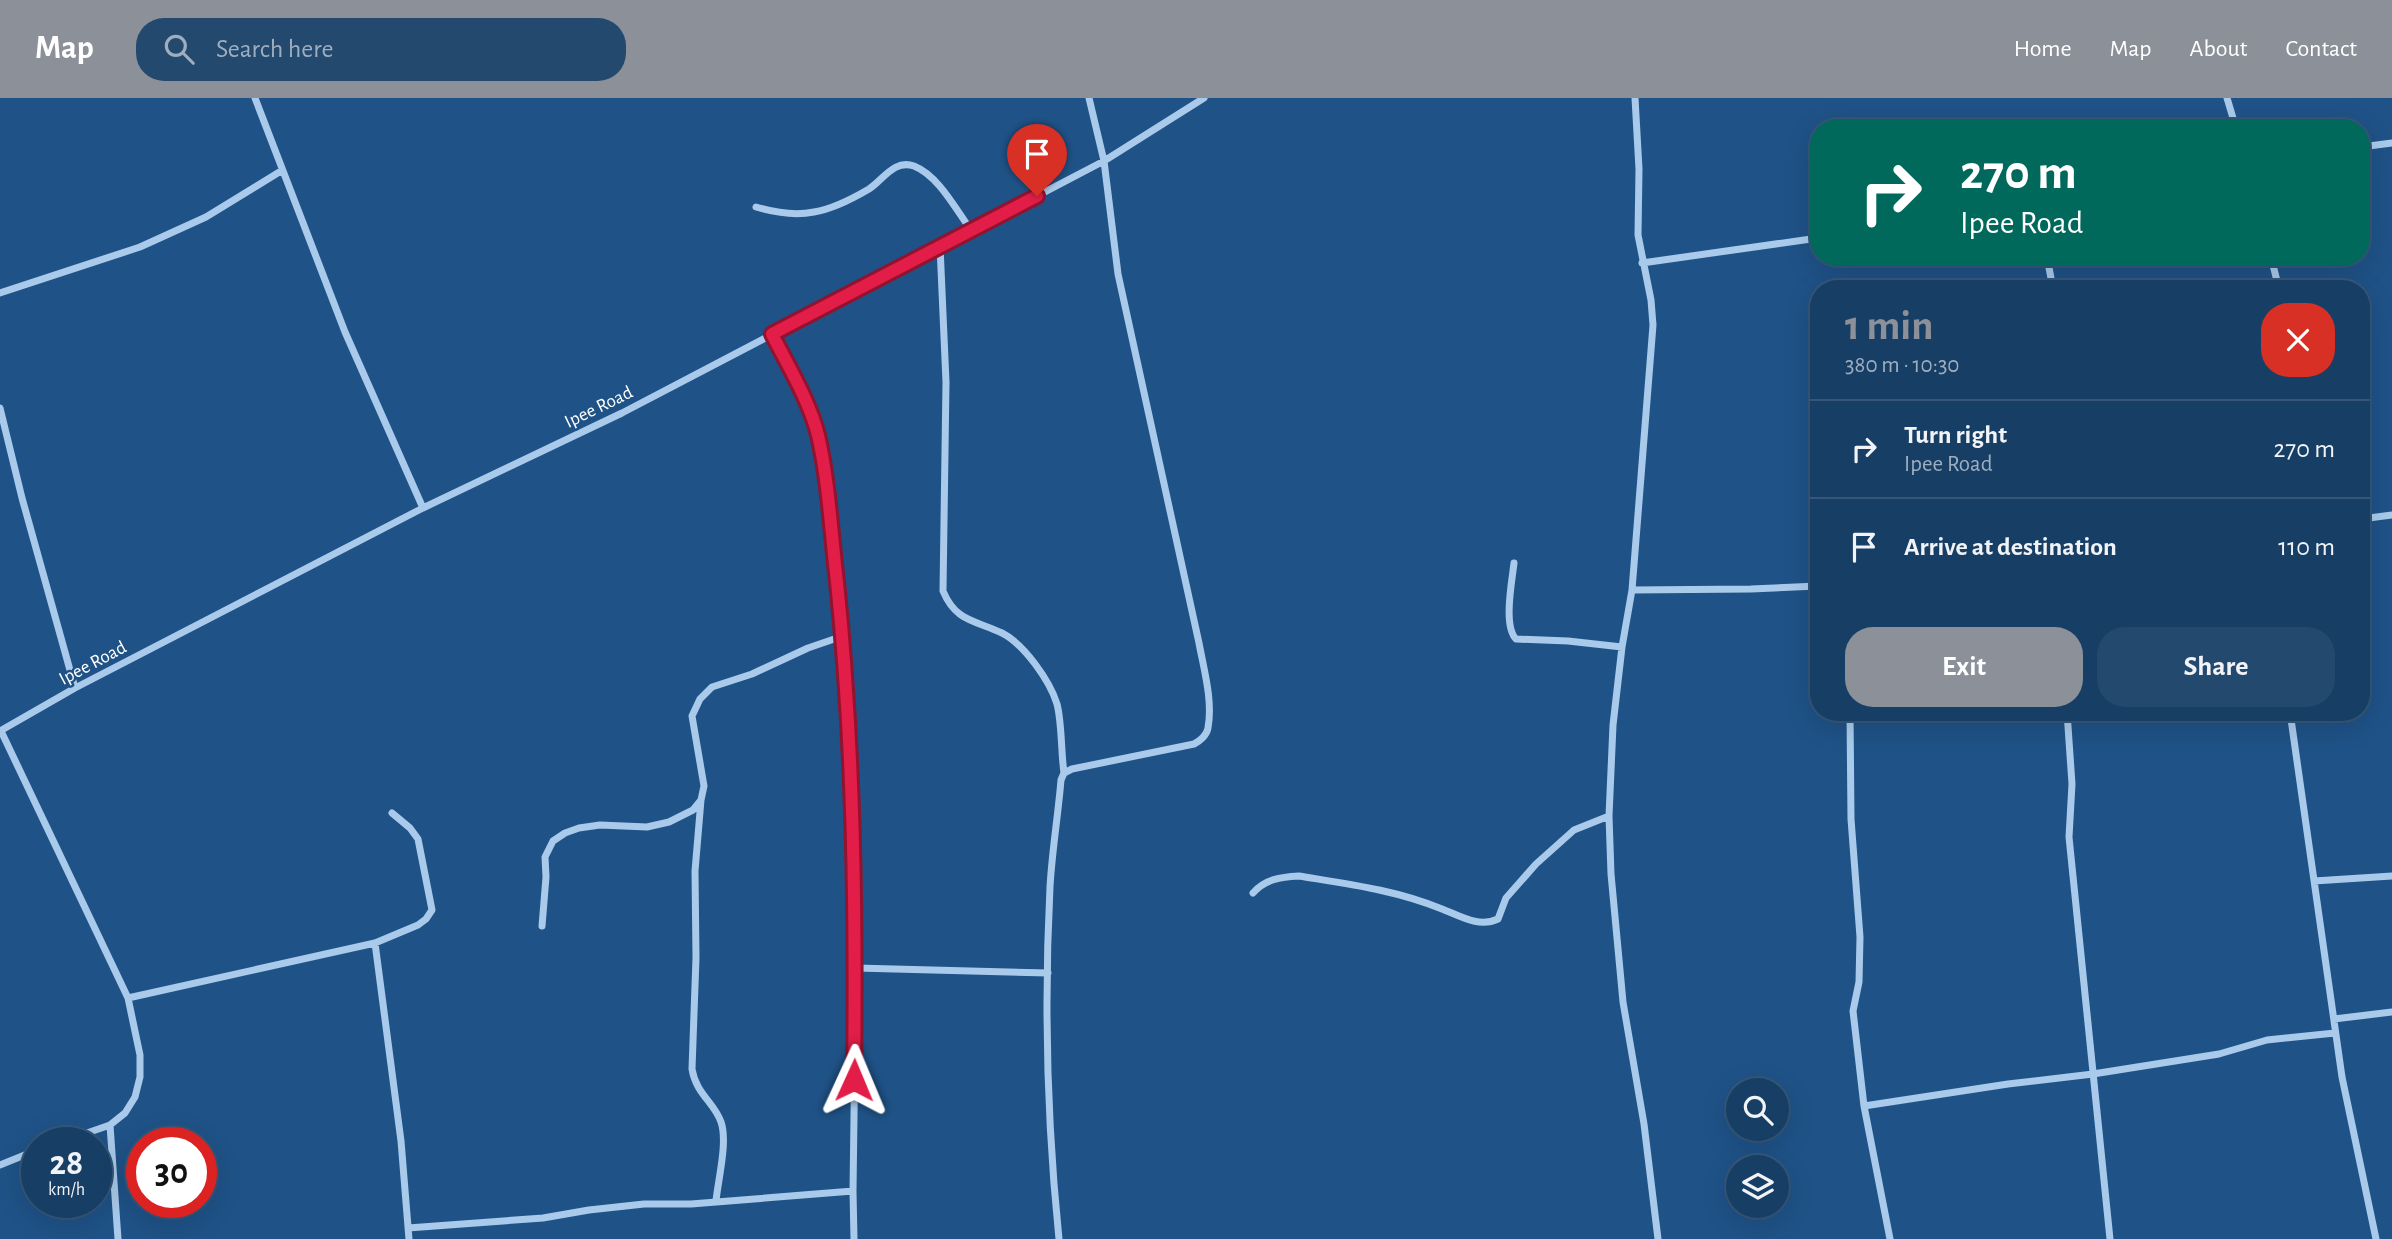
<!DOCTYPE html>
<meta charset="utf-8">
<style>
body{margin:0;font-family:"Alegreya Sans",sans-serif;background:#24496e;color:#f1f3f6;height:100vh;display:flex;flex-direction:column;font-size:26px;white-space:nowrap}
*{box-sizing:border-box;margin:0}
p{font-size:23px;color:#9eaebf}
.icon{flex:none;width:38px;height:38px;fill:none;stroke:currentColor;stroke-width:2;stroke-linecap:round;stroke-linejoin:round}
.map{position:relative;flex:1;overflow:hidden}
.details{position:absolute;left:1810px;top:182px;width:560px;height:441px;display:flex;flex-direction:column;background:#173e65;border-radius:28px;box-shadow:0 7px 28px #0002,0 0 0 2px #365779}
.details>*{flex:none}
.hud{position:absolute;left:1810px;top:21px;width:560px;height:147px;border-radius:28px;box-shadow:0 7px 28px #0002,0 0 0 2px #365779;background:#00695c;color:#fff;overflow:hidden}
.buttons{position:absolute;left:1726px;top:980px;display:grid;gap:14px}
.buttons a{display:grid;place-items:center;width:63px;height:63px;border-radius:50%;background:#173e65;box-shadow:0 7px 28px #0002,0 0 0 2px #365779;font-size:35px}
.speed{position:absolute;left:21px;top:1029px;display:flex;gap:14px;font-size:35px;font-weight:700;text-align:center}
.speed>*{display:grid;place-content:center;width:91px;height:91px;border-radius:50%;background:#173e65;box-shadow:0 7px 28px #0002,0 0 0 2px #365779;line-height:1}
.speed small{font-size:18px;font-weight:400}
.speed .limit{border:10px solid #d22;background:#fff;color:#111}
.pin{position:absolute;display:grid;place-items:center;width:60px;height:60px;color:#fff;margin:-72px -30px;border-radius:50% 50% 50% 0;rotate:-45deg;box-shadow:0 0 7px #0007}
.pin .icon{rotate:45deg}
.me{position:absolute;width:77px;margin:-38px;rotate:1deg;stroke-linejoin:round;filter:drop-shadow(0 0 5px #0008)}
.turn{display:flex;align-items:center;gap:24px;height:147px;padding:0 35px;font-size:32px}
.turn .icon{width:91px;height:91px;stroke-width:2.5}
.turn b{display:block;font-size:49px;line-height:60px}
.round{display:grid;place-items:center;flex:none;width:74px;height:74px;border-radius:28px;background:#24496e}
.head{display:flex;align-items:center;justify-content:space-between;height:119px;padding:0 35px}
h1{font-size:42px;font-weight:700;line-height:52px;color:#8c9099}
.action{display:flex;gap:14px;margin-top:auto;padding:14px 35px}
.action a{flex:1;height:80px;border-radius:28px;background:#8c9099;color:#fff;font-size:28px;font-weight:700;line-height:80px;text-align:center}
.action a+a{background:#24496e;color:#f1f3f6}
ul{padding:0;list-style:none}
li{display:flex;align-items:center;gap:21px;height:98px;padding:0 35px;border-top:2px solid #365779}
li div{flex:1}
li b{display:block;font-size:26px}
li em{font-style:normal}
header{display:flex;align-items:center;gap:42px;box-sizing:border-box;height:98px;padding:0 35px;background:#8c9099;color:#fff}
header strong{font-size:33px}
nav{display:flex;gap:38px;margin-inline-start:auto;font-size:24px}
.search{width:490px;height:63px;background:#24496e;display:flex;align-items:center;gap:18px;box-sizing:border-box;padding:0 24px;border-radius:28px;color:#9eaebf;font-size:26px}
.map>svg:first-child{display:block}
.lines{fill:none;stroke-linecap:round;stroke-linejoin:round}
.minor{stroke:#a9caea;stroke-width:7}
.route-casing{stroke:#92132f;stroke-width:18}
.route{stroke:#e11d48;stroke-width:12}
.labels{text-anchor:middle;stroke-width:5;stroke-linejoin:round;paint-order:stroke}
.street-label{font-size:19px;fill:#fff;stroke:#1f5287}
</style>
<header>
<strong>Map</strong>
<div class="search"><svg class="icon" aria-label="search" viewBox="0 0 24 24"><circle cx="10" cy="10" r="6"/><path d="M15 15l6 6"/></svg>Search here</div>
<nav><a>Home</a><a>Map</a><a>About</a><a>Contact</a></nav>
</header>
<div class="map">
<svg width="2392" height="1141" viewBox="0 0 2392 1141">
<rect width="100%" height="100%" fill="#1f5287"/>
<g class="lines">
<path class="minor" d="M255 0 345 234 423 410
M1635 0 1639 71 1638 137 1651 202 1653 227 1632 492 1622 549 1613 627 1609 718 1611 776 1623 904 1644 1026 1658 1141
M2227 0 2236 30
M2361 49 2392 45
M756 109C776 115 794 118 814 114 833 111 852 101 869 91 883 82 894 61 914 68 939 78 956 112 971 132
M940 148 946 284 943 493C956 524 975 522 1002 535 1024 546 1050 583 1057 606 1062 625 1061 655 1064 675
M2047 159 2053 191
M2271 159 2279 191
M1642 165 1818 140
M0 195 140 149 206 119 281 73
M772 236 802 296 817 335 824 373 843 538 847 603 856 870 853 1093 854 1141
M0 310 22 400 75 590
M2361 421 2392 417
M1514 465C1512 483 1503 528 1516 541L1568 543 1622 549
M1632 492 1751 491 1818 488
M1850 614 1851 721 1860 839 1859 884 1853 913 1864 1008 1890 1141
M2067 614 2072 686 2069 739 2110 1141
M2290 614 2342 979 2376 1141
M0 633 75 590 423 410 622 315 1104 63 1204 0
M1 633 128 900 140 957V979L135 999 125 1015 110 1027 58 1045
M701 702 695 773 696 860 692 971C696 996 714 1004 721 1024 728 1044 718 1082 716 1103
M2314 783 2392 778
M1253 795C1265 781 1281 779 1299 778 1348 786 1396 792 1442 811 1460 818 1479 830 1498 821L1506 800 1536 766 1574 732 1609 718
M542 828 546 779 545 759 553 743 565 735 579 730 600 727 647 729 669 724 693 712 701 702 704 688 692 618 700 601 712 589 752 576 808 550 843 538
M375 845 401 1043 409 1141
M856 870 1048 875
M128 900 375 845 418 827 426 821 432 812 418 741 410 730 392 715
M2334 921 2392 914
M1864 1008 2008 986 2093 976 2219 956 2267 942 2335 935
M110 1027 118 1141
M0 1067 37 1052
M408 1130 543 1120 589 1112 644 1106H691L853 1093
M1059 1141C1047 1024 1044 906 1050 789 1052 753 1058 718 1061 682L1064 675 1072 671 1194 646C1200 643 1207 637 1208 630 1213 603 1204 572 1199 545L1118 176 1104 63 1089 0"/>
</g>
<g class="lines">
<g class="route-casing">
<path id="route" d="M854 982C856 816 854 649 837 484 831 435 829 385 818 337 809 302 788 268 772 236L1037 98"/>
</g>
<use href="#route" class="route"/>
</g>
<g class="labels">
<g class="street-label">
<text transform="translate(598 308) rotate(-26)" y="7">Ipee Road</text>
<text transform="translate(92 564) rotate(-28)" y="7">Ipee Road</text>
</g>
</g>
</svg>
<div class="buttons">
<a><svg class="icon" aria-label="search" viewBox="0 0 24 24"><circle cx="10" cy="10" r="6"/><path d="M15 15l6 6"/></svg></a>
<a><svg class="icon" aria-label="layers" viewBox="0 0 24 24"><path d="M12 4l9 5-9 5-9-5zM3 14l9 5 9-5"/></svg></a>
</div>
<div class="speed"><div>28<small>km/h</small></div><div class="limit">30</div></div>
<div class="pin" style="left:1037px;top:98px;background:#d93025"><svg class="icon" aria-label="arrive" viewBox="0 0 24 24"><path d="M6 21V4h12l-3 4 3 4H6"/></svg></div>
<svg class="me" style="left:854px;top:982px" viewBox="-20 -20 40 40"><path d="M0-17L14 15 0 8-14 15z" fill="#e11d48" stroke="#fff" stroke-width="4"/></svg>
<div class="hud">
<div class="turn"><svg class="icon" aria-label="right" viewBox="0 0 24 24"><path d="M7 20v-9h11M14 6l5 5-5 5"/></svg><div><b>270 m</b>Ipee Road</div></div>
</div>
<section class="details">
<div class="head"><div><h1>1 min</h1><p>380 m · 10:30</p></div><a class="round" style="background:#d93025;color:#fff"><svg class="icon" aria-label="close" viewBox="0 0 24 24"><path d="M6 6l12 12M18 6L6 18"/></svg></a></div>
<ul>
<li><svg class="icon" aria-label="right" viewBox="0 0 24 24"><path d="M7 20v-9h11M14 6l5 5-5 5"/></svg><div><b>Turn right</b><p>Ipee Road</p></div><em>270 m</em></li>
<li><svg class="icon" aria-label="arrive" viewBox="0 0 24 24"><path d="M6 21V4h12l-3 4 3 4H6"/></svg><div><b>Arrive at destination</b></div><em>110 m</em></li>
</ul>
<div class="action"><a>Exit</a><a>Share</a></div>
</section>
</div>
